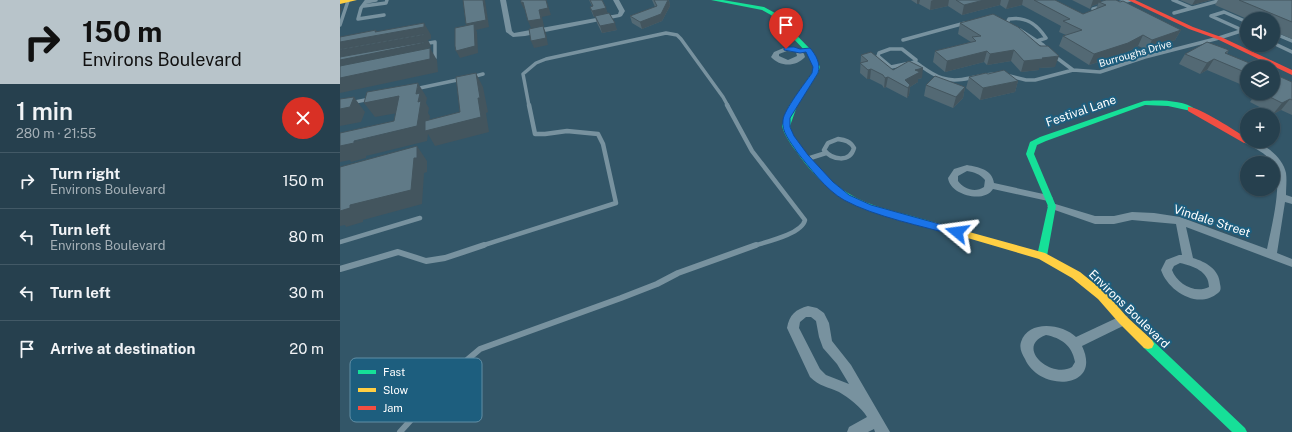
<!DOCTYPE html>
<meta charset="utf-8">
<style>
body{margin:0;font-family:"Public Sans",sans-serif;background:#324b58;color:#f1f3f6;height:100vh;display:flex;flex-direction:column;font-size:15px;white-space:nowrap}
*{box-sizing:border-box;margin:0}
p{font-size:13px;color:#a4afb6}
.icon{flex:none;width:22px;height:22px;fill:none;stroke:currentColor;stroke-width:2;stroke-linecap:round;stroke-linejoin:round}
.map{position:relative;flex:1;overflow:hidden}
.sheet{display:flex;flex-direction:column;background:#26404e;width:340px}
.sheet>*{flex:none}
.hud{background:#b8c4ca;color:#111;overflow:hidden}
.tools{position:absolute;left:900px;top:12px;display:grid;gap:8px}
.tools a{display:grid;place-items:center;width:40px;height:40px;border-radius:50%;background:#26404e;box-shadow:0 1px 3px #0004,0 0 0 1px #425966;font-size:20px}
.pin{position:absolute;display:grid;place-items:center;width:34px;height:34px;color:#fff;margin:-41px -17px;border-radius:50% 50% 50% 0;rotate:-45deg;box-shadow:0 0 4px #0007}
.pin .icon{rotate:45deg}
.me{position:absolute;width:44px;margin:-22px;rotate:286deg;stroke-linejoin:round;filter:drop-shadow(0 0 3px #0008)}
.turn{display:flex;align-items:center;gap:14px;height:84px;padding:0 16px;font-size:18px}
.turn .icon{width:52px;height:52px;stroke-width:2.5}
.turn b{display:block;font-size:28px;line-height:34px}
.round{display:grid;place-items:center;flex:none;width:42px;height:42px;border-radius:21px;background:#324b58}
.headline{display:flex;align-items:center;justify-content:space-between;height:68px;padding:0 16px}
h1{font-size:24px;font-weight:600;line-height:30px}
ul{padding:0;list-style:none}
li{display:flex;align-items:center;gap:12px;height:56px;padding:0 16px;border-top:1px solid #425966}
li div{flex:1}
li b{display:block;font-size:15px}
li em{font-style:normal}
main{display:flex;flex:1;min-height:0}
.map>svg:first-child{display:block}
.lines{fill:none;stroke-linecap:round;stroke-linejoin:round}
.lane-far2{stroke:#78929f;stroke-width:3.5}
.lane-far1{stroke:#78929f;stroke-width:4.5}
.lane{stroke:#78929f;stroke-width:6}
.street{fill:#78929f;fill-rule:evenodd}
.fast{fill:#16e098;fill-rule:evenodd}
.slow{fill:#ffcf43;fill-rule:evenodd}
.jam{fill:#f24e42;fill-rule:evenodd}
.wall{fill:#536974}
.shaded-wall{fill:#43555e}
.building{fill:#607a87;stroke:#43555e}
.route{fill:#1a73e8;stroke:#114b97}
.labels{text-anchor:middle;stroke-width:4;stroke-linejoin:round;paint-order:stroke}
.far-street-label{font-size:10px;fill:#fff;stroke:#1d5e7e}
.street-label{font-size:12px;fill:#fff;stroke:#1d5e7e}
.key{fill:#1d5e7e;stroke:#618ea5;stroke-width:1}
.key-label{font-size:11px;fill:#fff}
</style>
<main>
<section class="sheet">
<div class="hud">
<div class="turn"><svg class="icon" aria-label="right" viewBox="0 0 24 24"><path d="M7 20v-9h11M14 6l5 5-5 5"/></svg><div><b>150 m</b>Environs Boulevard</div></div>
</div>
<div class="headline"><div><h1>1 min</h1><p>280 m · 21:55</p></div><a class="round" style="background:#d93025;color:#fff"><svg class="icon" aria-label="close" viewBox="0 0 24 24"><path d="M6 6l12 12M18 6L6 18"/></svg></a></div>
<ul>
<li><svg class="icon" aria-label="right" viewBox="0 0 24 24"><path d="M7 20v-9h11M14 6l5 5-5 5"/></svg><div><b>Turn right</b><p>Environs Boulevard</p></div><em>150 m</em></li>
<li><svg class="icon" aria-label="left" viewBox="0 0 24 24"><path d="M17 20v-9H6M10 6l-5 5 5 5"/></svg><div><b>Turn left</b><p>Environs Boulevard</p></div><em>80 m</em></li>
<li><svg class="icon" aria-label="left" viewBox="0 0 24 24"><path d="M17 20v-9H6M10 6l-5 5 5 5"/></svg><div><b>Turn left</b></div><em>30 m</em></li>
<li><svg class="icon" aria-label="arrive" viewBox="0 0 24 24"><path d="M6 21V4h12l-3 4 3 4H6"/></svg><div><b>Arrive at destination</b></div><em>20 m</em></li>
</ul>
</section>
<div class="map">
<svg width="952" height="432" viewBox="0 0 952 432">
<rect width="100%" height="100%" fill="#335668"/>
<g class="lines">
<path class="lane-far2" d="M27 0 21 8 18 19 44 15
M833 0 852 8
M26 2 36 0
M778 3 790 0
M24 6 46 3 47 0
M753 9 761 7
M834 13 882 0
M0 25 8 1
M671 26 667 23 669 19C686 16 697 24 706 38L697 41
M680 30 703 45 713 55 733 70 760 72 805 57 879 38 907 29
M902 30 871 16 884 12 907 22
M933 33 952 41
M563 40 625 23
M933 43 952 52
M83 44 95 42V58L91 59
M550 49H562L576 60 575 62 551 67 538 56 539 53Z
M575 62C584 68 592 75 602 78 620 84 638 74 656 74
M666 75 686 80H695L733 70
M132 77 143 74
M75 89 122 79
M0 105 30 99
M189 106 183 74 196 63 206 59 326 33 337 35 341 39 383 97 388 106"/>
<path class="lane-far1" d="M387 105 412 151 465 220C462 234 426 242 413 246
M498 139C505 140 510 141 514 148 510 163 492 160 484 150L488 143Z
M467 159 486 153
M0 242 80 218
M141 246 276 203 263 144 258 134 227 131 205 134H195L189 105"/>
<path class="lane" d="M0 269 58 252 86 261 105 258 144 245
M60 432 121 365 140 349 281 298 317 284 338 273 416 245"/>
<path class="street" d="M160 0H166L172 31 174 33 278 14 279 11 273 0H279L285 11 282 16 280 17 185 36 173 37 166 32Z
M446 47 460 49 464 54 465 57C456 67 440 67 431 57L434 52ZM447 51 456 52 457 56 448 60 439 56V54Z
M905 139H907V141C923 141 943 157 946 173 947 180 946 188 946 195L952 197V204L945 202 937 253 952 259V267L846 227 853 258C866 262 879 269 880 284 881 288 881 291 878 293 858 310 828 291 821 270L826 260 839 255H842L836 224 792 220 774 224H755L709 208 707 206 712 203 755 216H774L792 212 814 213 840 217 927 249C931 229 943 183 934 165 929 155 915 148 905 143L904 141ZM840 263C853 266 869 271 869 287 855 294 837 284 832 270L834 266Z
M627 165C638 167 652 169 654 183L708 195 713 198 708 201 653 189C644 204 610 195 608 178L614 169ZM627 171C634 172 640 174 645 180L644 187C635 193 624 189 618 181V176Z
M468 306 477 308 484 313 489 323 492 341 511 365 550 432H535L534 429 528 432H507L509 427 527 417C522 408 508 397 499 392 488 387 479 386 470 377L447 328C449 315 456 309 468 306ZM466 317H471L476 321 479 337 483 348 497 364 509 384 486 375 480 369 459 328 460 322Z
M783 315 787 316 789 320 787 324 742 346C763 390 699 392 685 359 682 354 679 348 681 342 688 319 723 324 736 337ZM706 335C721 338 732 345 735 362L732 367C711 379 674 347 706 335Z"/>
<path class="fast" d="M371 0H383L424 7 435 13 473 52 480 67 478 73 457 106 450 126C452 138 462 148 469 157 510 208 539 205 596 223L598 225 596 227 593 228C534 213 501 210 461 158 454 148 445 138 442 126L449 106 472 73 474 67 468 54 431 15 422 10Z
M804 101C818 100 844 100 855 109L851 111 828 106 805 105 706 141 697 145 694 154 716 206 707 256 705 259H699L697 256 708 206 686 154 690 142 700 137Z
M808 339 812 340 905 428 907 432H892L804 348 802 344 804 340Z"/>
<path class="slow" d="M0 0H17L0 4Z
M593 222 705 253 740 272 766 293 787 317 812 340 814 344 812 348 808 349 804 348 779 323 758 299 732 278 699 259 590 227 588 225Z"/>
<path class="jam" d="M788 0H795L853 27 881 37 952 70V75L877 39 849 29Z
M848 107C858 106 897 132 907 138V141H911L910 143H904L848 111Z"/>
</g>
<path class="wall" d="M249 0H262L268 14 277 30 262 33 257 23 255 17H254L252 13 250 7 252 6Z
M312 0H329L330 6 322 21 302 29 292 23 290 16 315 7Z
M571 0H715L743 14 756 9 758 4 752 6 750 9 732 0H761V1L841 30 835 40 807 50 798 46 783 54 749 65 719 46 723 36 726 35 719 32 721 26 682 5 666 9 660 5 622 15 608 6 590 10 579 4H577Z
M840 0H871L852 5Z
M878 0H952V39L933 31V19H907L875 5Z
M620 23 715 67 699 68V70L681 72 671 61 647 65 644 62 605 72 593 62 595 51 631 42 618 34Z
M889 50 887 54 907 67V87L867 70 860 74 839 64 845 54Z
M521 55 553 70 582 78 578 79V82L570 87 569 95 567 98 546 87 544 88 542 85 530 79H527L520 73Z
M933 72 934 74 952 82V115L941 110 933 114 910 102 916 93H933Z
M648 74 678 81 675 92 640 100 626 88 629 77Z
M586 85 625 87 623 98 613 108 584 96Z"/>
<path class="shaded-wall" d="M143 0H145L149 27 136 30 137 32 138 53 120 58 116 51 129 31 126 24Z
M206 0 207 2 211 15 202 17 204 26 191 28 188 21 199 10Z
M329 0 330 6 322 21 302 29 300 22Z
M577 0H580L579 4H577Z
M593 0H609L608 6 590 10 591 1Z
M644 0H661L660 5 622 15 624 5Z
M669 0H683L682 5 666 9Z
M753 0H761V2H759L758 4 752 6 750 9Z
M855 0H871L852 5Z
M183 2 186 9H184L181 3Z
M0 5 2 9 0 15Z
M266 8 268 14 254 17 252 11Z
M84 23 91 35V39L88 40 91 46V47L88 48H90L97 60 98 72 0 93V42L35 32 36 30 39 35Z
M275 23 277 30 262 33 260 26Z
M203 26 206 33 208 45 194 48 191 41Z
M841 30 835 40 807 50 812 40Z
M803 35 798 46 783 54 749 65 754 54Z
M674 50 671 61 647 65 650 54Z
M647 51 644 62 605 72 607 61Z
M719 56 715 67 699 68V70L681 72 684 61 702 58Z
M874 59 867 70 860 74 867 63Z
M583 68 582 78 578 79V82L570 87 569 95 567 98 568 88 565 80 575 70Z
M531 69 530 79H527L528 70Z
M136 73 143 87 148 112 146 113 149 132 95 146 88 134 87 141 26 156V158L11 162 10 160 0 162V145L77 126 78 102 76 94 78 83 87 98 86 103 89 108 88 113 90 116 88 130 141 117 138 98Z
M548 77 546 87 544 88 545 78Z
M678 81 675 92 640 100 643 88Z
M625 87 623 98 613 108 616 97Z
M59 96 69 111 35 117 24 103Z
M14 97 25 112 21 122 0 126V109Z
M950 99 941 110 933 114 942 103Z
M77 146 87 161V172L84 173 82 204 23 220V222L6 227 5 225 0 226V211L10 205 74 158Z"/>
<path class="building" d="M123 0H143L146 20 126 24Z
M181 0H206L208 8 199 10 201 19 188 21 183 2 181 3Z
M250 0H262L266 8 252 11 250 7 253 6Z
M314 0H328L321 14 300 22 290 16 317 6Z
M616 0H644L624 5Z
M694 0H715L743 14 766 5 759 2 766 0H776L780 2 783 1 841 30 812 40 803 35 788 43 754 54 723 36 742 30 723 21 730 19Z
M899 0H952V22Z
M269 13 275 23 260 26 255 16Z
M653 14 678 27 700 46H708L719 56 702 58 703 59 684 61 674 50 650 54 647 51 607 61 595 51 636 41 632 37 641 36 620 23Z
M84 23V27L0 42V37L36 30 35 32Z
M134 24 135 46 116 51 115 46V28Z
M203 26 206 38 191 41 189 29Z
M84 34V35L0 50V49Z
M84 42V43L0 60V57Z
M867 42 889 50 885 53 919 67H907V73L874 59 867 63 845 54Z
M90 48V59L0 78V66Z
M531 52 553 70 569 61 583 68 575 70 580 72 565 80 570 85 568 88 548 77 545 78 543 75 531 69 528 70 520 63 528 61 521 55Z
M664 70 678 81 643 88 629 77 646 73 648 74Z
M933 72 935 73 934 74 952 82V100L950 99 942 103 922 93H933V84H934L933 83Z
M136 73 140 98H138L141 117 85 131V121L120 112 116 77Z
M595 76 625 87 616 97 586 85Z
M78 83 76 94 80 93 78 102 81 101 77 126 14 141V143L0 146V133L54 121 59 96 24 103 27 92Z
M14 97 10 107 0 109V99Z
M77 146V158H74L71 190 10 205V208L0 211V167Z"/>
<path class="route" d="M444 47H454L460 49 470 48C476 55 481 64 478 73L450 118V127L454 136 468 155 493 182 509 195 531 205 621 230 622 232 621 235 617 236C583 226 535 217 504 200 486 190 470 168 457 152 451 142 441 132 443 120 444 110 465 83 472 73L473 67 466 52 460 53 444 50Z"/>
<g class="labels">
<g class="far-street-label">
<text transform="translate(795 53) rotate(-16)" y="4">Burroughs Drive</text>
</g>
<g class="street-label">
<text transform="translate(741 111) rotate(-19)" y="4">Festival Lane</text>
<text transform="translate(872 221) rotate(18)" y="4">Vindale Street</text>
<text transform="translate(789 309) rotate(44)" y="4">Environs Boulevard</text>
</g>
</g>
<rect x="10" y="358" width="132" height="64" rx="6" class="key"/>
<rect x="18" y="370" width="18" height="4" fill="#16e098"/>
<rect x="18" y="388" width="18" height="4" fill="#ffcf43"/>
<rect x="18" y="406" width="18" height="4" fill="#f24e42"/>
<g class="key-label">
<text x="43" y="376">Fast</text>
<text x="43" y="394">Slow</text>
<text x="43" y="412">Jam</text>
</g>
</svg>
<div class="tools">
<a><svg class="icon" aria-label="sound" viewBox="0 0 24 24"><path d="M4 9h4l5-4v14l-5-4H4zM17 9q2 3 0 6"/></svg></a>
<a><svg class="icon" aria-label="layers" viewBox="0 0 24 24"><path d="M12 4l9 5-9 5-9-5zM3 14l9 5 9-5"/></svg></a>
<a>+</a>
<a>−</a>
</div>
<div class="pin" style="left:446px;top:49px;background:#d93025"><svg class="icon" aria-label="arrive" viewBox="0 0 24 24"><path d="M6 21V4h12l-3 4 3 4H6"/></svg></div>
<svg class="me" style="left:617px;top:232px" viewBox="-20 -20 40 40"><path d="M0-17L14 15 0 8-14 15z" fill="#1a73e8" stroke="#fff" stroke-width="4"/></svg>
</div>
</main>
